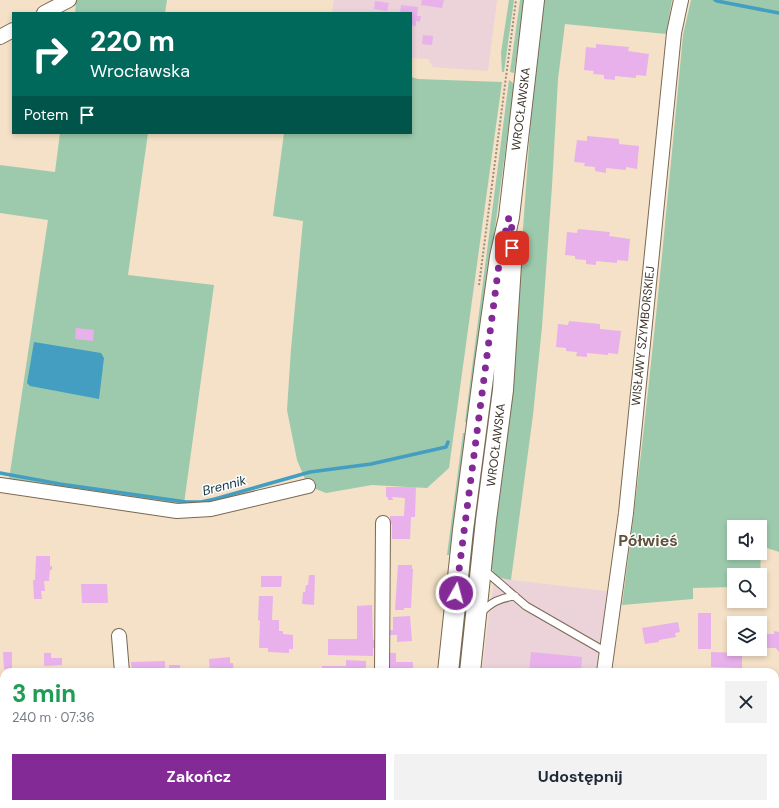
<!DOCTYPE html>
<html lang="pl">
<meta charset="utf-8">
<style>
body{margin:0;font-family:"DM Sans",sans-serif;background:#f2f2f3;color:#1f2937;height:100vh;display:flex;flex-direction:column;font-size:15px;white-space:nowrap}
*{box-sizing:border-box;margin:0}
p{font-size:13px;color:#747a83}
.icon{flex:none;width:22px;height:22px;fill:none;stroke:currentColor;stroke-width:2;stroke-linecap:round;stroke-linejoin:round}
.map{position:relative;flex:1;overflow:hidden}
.sheet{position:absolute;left:0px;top:668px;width:779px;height:140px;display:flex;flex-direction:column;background:#fff;border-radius:12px 12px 0 0;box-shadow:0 2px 6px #0003}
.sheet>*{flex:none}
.top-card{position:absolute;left:12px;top:12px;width:400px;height:122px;border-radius:0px;box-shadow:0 2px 6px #0003;background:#00695c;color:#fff;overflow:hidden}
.controls{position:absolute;left:727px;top:520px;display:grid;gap:8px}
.controls a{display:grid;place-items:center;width:40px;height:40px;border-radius:0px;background:#fff;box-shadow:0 2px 6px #0003;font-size:20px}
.pin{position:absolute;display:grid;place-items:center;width:34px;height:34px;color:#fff;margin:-17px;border-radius:8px;box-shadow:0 2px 6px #0006}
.me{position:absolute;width:44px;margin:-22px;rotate:7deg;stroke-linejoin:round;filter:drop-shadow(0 0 3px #0008)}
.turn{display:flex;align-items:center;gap:14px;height:84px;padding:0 12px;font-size:18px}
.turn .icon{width:52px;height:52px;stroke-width:2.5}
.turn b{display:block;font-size:28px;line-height:34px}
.then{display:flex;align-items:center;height:38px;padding:0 12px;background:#0003;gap:8px;font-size:15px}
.round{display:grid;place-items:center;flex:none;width:42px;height:42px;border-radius:0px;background:#f2f2f3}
.head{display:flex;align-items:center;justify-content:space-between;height:68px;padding:0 12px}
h1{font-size:24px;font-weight:700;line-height:30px;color:#1e9e55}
.cta{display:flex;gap:8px;margin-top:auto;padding:8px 12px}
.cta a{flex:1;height:46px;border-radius:0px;background:#832a97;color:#fff;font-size:16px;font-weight:700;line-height:46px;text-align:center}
.cta a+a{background:#f2f2f3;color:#1f2937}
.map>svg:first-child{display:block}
.commercial{fill:#ecd2d9}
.green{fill:#9dcaad;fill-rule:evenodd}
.water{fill:#449ec2}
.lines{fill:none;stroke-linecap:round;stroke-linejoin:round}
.stream{stroke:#449ec2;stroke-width:3.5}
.building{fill:#e8b1eb}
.lane-casing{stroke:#7a6952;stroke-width:9}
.street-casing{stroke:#7a6952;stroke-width:16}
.secondary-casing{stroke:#7a6952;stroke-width:22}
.path{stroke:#9c8e7c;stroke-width:2;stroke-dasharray:2 2;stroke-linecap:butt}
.lane{stroke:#fff;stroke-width:7}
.street{stroke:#fff;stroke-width:14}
.secondary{stroke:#fff;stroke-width:20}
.route{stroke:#832a97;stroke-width:7;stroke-dasharray:0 12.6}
.labels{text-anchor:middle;stroke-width:3;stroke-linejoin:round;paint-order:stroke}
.street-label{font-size:12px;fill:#3c342a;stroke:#fff}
.water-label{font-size:13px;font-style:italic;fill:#0b3444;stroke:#fff}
.district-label{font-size:16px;font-weight:bold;fill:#61503a;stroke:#fff}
</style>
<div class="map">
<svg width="779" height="808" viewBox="0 0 779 808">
<rect width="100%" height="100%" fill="#f4e1c7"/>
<path class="commercial" d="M334 0H497L488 71 433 67 428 59 411 58V13H332Z
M495 577 511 580 607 591 598 672H482L489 613Z
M324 804H425V808H324Z"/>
<path class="green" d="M74 0H167L165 13H75L76 3Z
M509 0H514L504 72H502L501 53Z
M520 0H525L514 73 510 72Z
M544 0H672L666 34 565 24 558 79 552 186 542 327 533 415 511 580 495 577 490 563 511 399 531 116Z
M691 0H779V552L761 546 760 585V575H734V587L693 588V599L622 605C648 416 665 225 683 35ZM734 527H760V553H734Z
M411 77 418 79 502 82 449 468 427 488 372 485 326 493 308 486 297 460 287 410 291 349 303 221 273 216 284 133H411Z
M509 80 512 82 514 86 469 422H465Z
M60 133H148L128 275 214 285 183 511 8 486 48 220 0 213V165L55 172Z
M463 433H469L456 528 449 555H447Z"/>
<path class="water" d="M34 342 101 353 104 358 99 399 30 386 27 383Z"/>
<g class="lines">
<path class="stream" d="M715 0 717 1 779 13
M0 473 60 484 186 502H201L215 499 310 472 371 464 446 447 448 442"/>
</g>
<path class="building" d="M422 0H444L442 8 421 5Z
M375 1 389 3 387 11 374 9Z
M401 5 418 7 417 16H421L420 22 416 21V26L411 25V13H400Z
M423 35 433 36 432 45 422 44Z
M596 44 629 47 628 51 649 54 646 76 636 75V78L615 76V80L604 79V75L593 74 594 71 584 70 586 47 596 48Z
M587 136 619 139V144L639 146 637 169 626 167V170L606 168V173L595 171V167L584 166 585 163 574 162 577 140 587 141Z
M578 229 610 232 609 236 630 239 628 261 617 260V263L596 261V265L586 264V260L575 259V256L565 255 567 232 577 233Z
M569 321 600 324V329L621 331 618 354 608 353V355L587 353V357L576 356 577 352 566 351V348L556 347 558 324 568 325Z
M76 328 94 330 93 341 75 339Z
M386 487H416L415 517H411L410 539H392V524H390V516H404L405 498 392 497 393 500H388V497H386Z
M36 556H50V566H52V570H50L49 581H44L45 591H41L42 599H34L33 580H35Z
M398 565H412V569H413L411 608H404V610H395Z
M309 575H315L314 605 302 604 303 592H305L306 585H308Z
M261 576H282L281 587H261Z
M81 584H107L108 603H82Z
M259 596H273L272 620H279V631H283V634L293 635V649H289V653L268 652V648H259L260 621 258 620Z
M372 605 373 640H378L377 648H373V656L328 655V639H357V606Z
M698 613H711V649H698Z
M410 616 412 641 397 642V635H386V630H393V617Z
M678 622 680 632 675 633 676 637 659 640V642L645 644 642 628Z
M774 631 779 632V652L776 648H765V634H774Z
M3 652H12V668L4 669Z
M531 652 582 657 581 672H529Z
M711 652 742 653V668L711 667Z
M44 653H51V658H62V665L44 666Z
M387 653H396V662H413V672H386Z
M230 657V663H233L234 672H210L209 659Z
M346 660 366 661V672H322V666H346Z
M165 661V672H132L131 662Z
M169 665H180V672H169Z
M4 704V732H0V705Z
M775 715H779V744H775Z
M90 804H102V808H90Z
M156 804H203V806L156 808Z
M267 804H285V808H267Z
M348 804H380L384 808H352Z
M687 804H708V808H687Z
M718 804H734V808H718Z"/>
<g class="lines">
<g class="lane-casing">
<path id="lane" d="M483 569 526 606 606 652
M481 613C491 602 500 598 515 596
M337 804 341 808
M391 804 396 808"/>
</g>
<g class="street-casing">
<path id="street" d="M44 13 69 0
M0 37 13 30
M0 485 177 511 211 509 308 486
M119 636 122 672
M382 672 383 523
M604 672 626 513 674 33 681 0
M153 804 154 808
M254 804 255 808
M667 804V808"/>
</g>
<g class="secondary-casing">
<path id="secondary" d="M448 672 463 530 485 363 500 257 509 217 534 0
M470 672 486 520 503 390 512 249
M0 757H4
M775 781 779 782
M443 804V808
M468 808 471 804"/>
</g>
<path class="path" d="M479 285 516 0
M528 804V808
M412 808 428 805"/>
<use href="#lane" class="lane"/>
<use href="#street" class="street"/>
<use href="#secondary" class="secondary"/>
</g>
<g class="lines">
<path class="route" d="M456 593 500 256 509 217 513 233 512 248"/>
</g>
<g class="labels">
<g class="street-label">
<text transform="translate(521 109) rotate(-83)" y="4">WROCŁAWSKA</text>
<text transform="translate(643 336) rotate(-84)" y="4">WISŁAWY SZYMBORSKIEJ</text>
<text transform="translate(496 445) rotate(-83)" y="4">WROCŁAWSKA</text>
</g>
<g class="water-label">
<text transform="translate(224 485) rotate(-15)" y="5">Brennik</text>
</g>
<g class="district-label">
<text x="648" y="546">Półwieś</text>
</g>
</g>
</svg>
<div class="controls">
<a><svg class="icon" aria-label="sound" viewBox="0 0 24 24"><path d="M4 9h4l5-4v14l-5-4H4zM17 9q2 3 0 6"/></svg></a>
<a><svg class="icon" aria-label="search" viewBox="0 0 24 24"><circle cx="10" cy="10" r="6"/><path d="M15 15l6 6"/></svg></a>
<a><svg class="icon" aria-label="layers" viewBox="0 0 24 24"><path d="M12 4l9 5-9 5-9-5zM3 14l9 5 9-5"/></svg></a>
</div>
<div class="pin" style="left:512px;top:248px;background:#d93025"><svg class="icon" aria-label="arrive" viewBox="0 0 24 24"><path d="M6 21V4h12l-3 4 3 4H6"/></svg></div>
<svg class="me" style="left:456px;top:593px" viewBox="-20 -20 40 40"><circle r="17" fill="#832a97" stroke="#fff" stroke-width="3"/><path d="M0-11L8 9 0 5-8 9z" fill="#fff"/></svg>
<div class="top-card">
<div class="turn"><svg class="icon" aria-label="right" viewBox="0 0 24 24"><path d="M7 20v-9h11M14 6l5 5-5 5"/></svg><div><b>220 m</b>Wrocławska</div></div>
<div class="then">Potem<svg class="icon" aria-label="arrive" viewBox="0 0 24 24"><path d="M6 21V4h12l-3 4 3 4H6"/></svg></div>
</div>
<section class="sheet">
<div class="head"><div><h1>3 min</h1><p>240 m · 07:36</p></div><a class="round"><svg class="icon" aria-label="close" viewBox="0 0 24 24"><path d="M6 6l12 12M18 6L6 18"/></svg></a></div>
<div class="cta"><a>Zakończ</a><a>Udostępnij</a></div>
</section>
</div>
